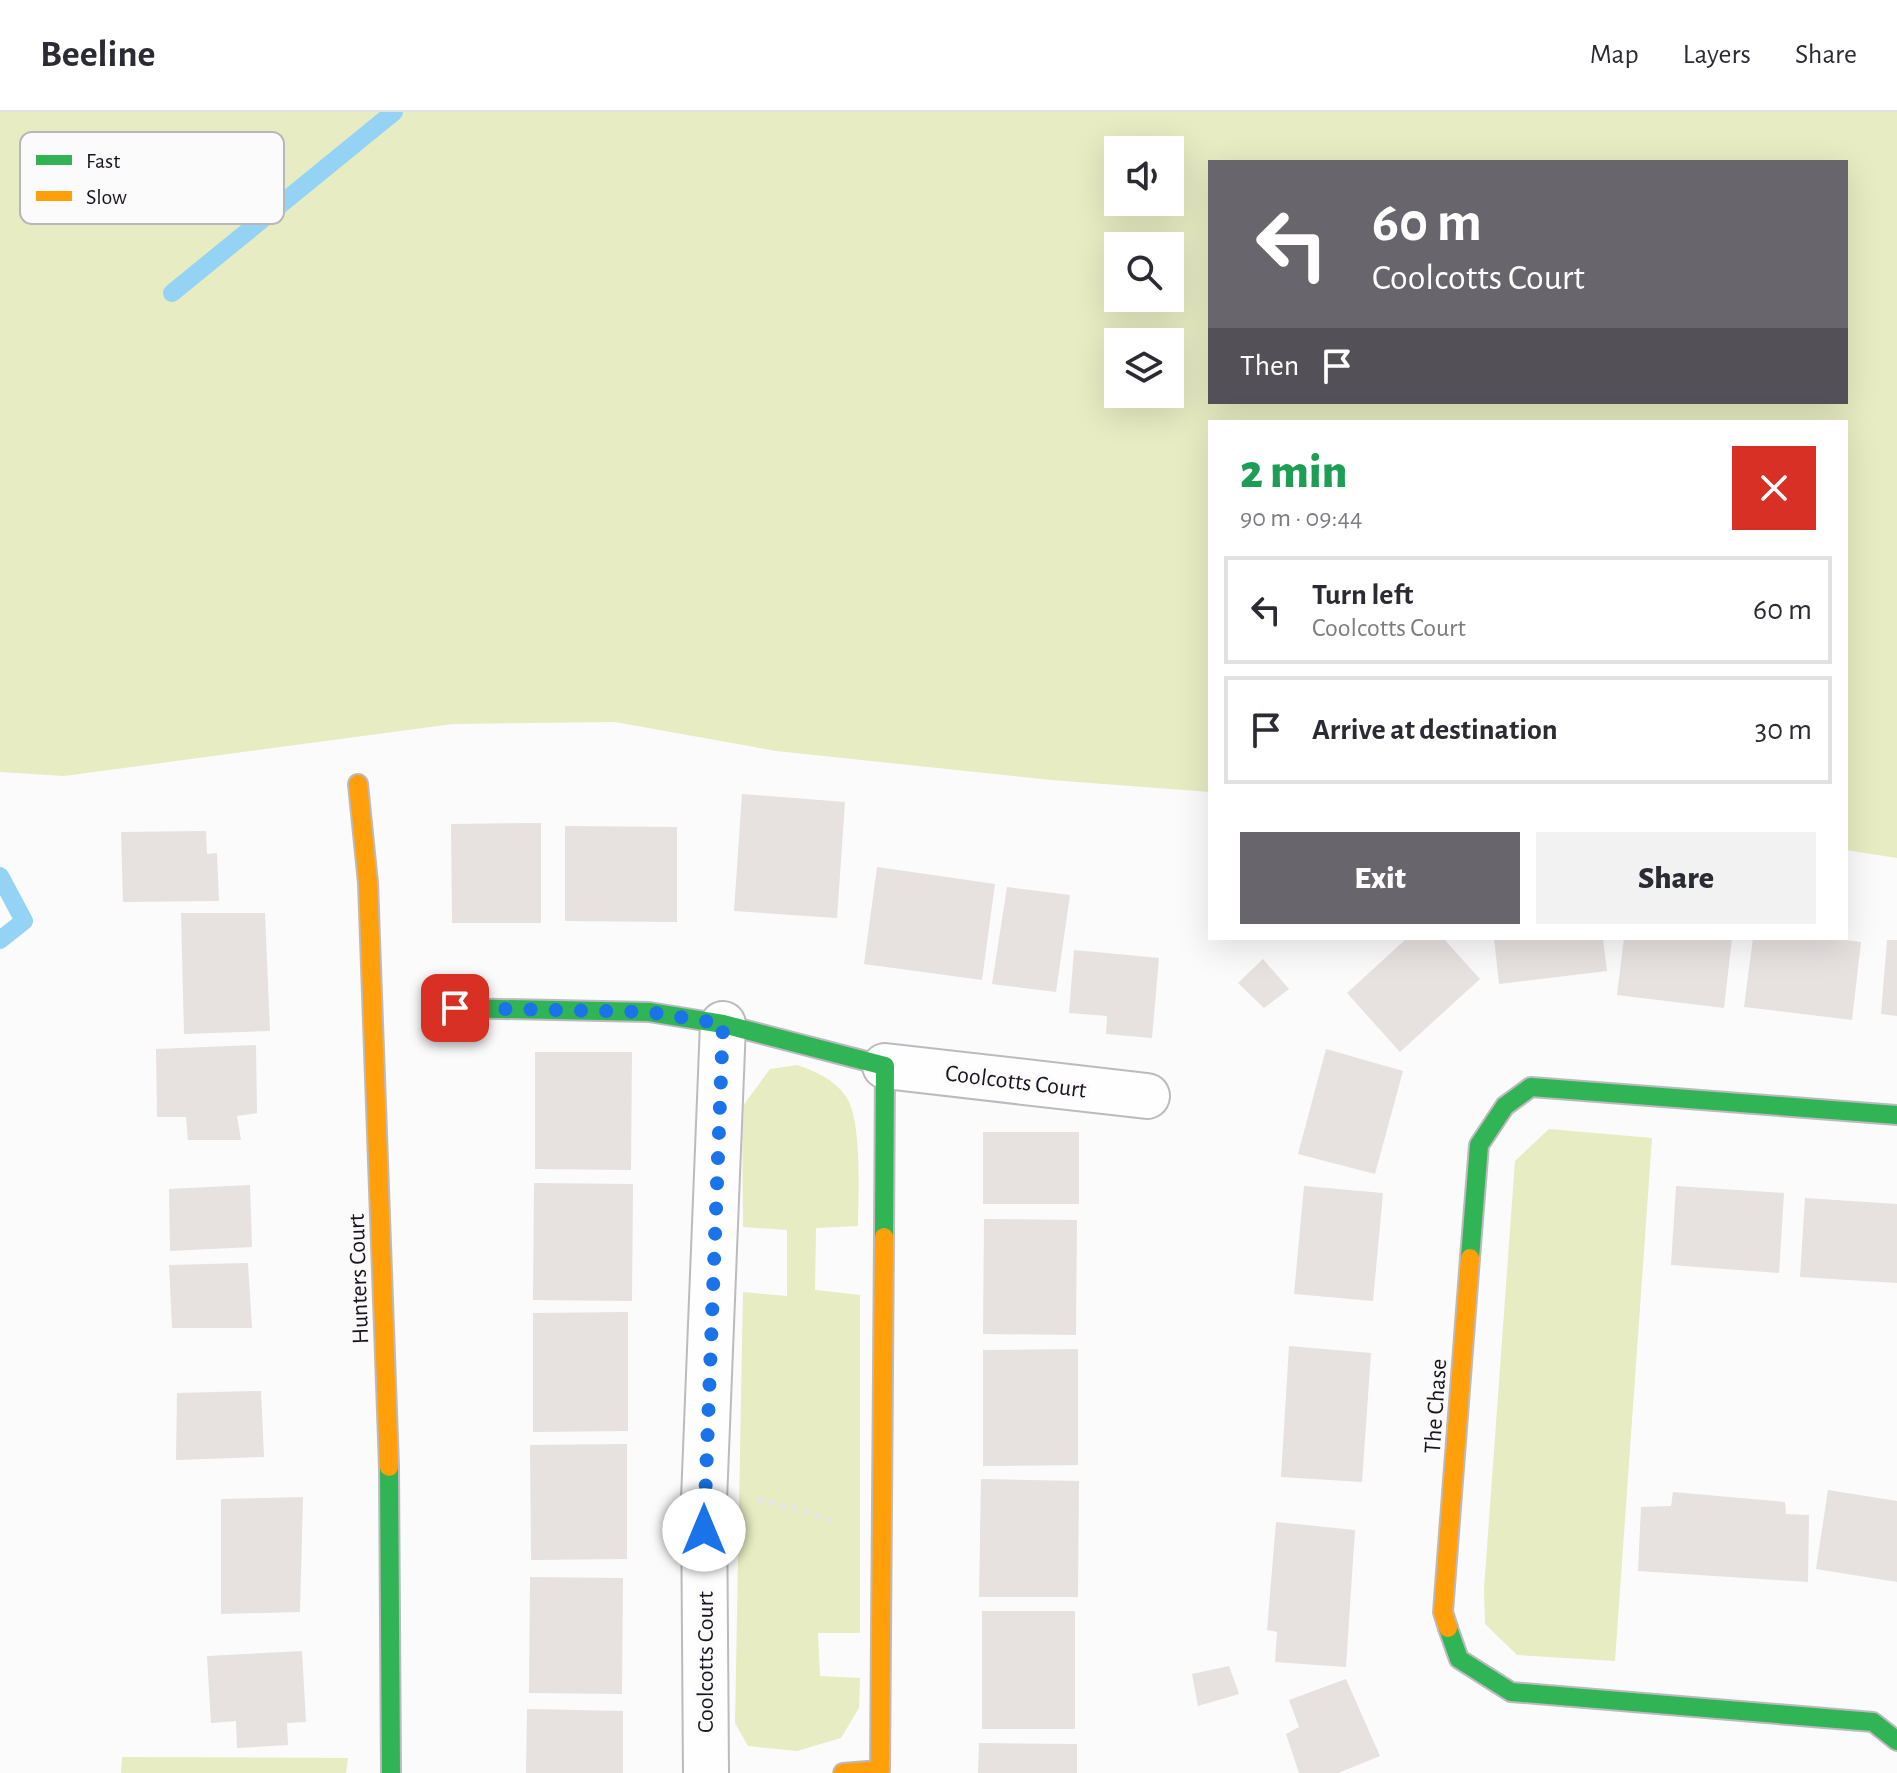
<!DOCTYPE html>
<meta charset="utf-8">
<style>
body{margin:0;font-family:"Alegreya Sans",sans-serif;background:#f2f2f3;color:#2b2b33;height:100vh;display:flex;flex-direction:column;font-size:30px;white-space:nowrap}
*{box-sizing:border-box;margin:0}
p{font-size:26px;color:#7c7c81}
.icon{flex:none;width:44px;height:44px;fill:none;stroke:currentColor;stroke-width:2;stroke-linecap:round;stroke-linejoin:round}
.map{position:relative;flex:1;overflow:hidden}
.details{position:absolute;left:1208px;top:308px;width:640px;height:520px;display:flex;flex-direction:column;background:#fff;border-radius:0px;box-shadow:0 8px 32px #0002}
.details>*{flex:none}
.top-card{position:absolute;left:1208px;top:48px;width:640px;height:244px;border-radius:0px;box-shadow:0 8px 32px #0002;background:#69656d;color:#fff;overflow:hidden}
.buttons{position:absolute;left:1104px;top:24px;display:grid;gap:16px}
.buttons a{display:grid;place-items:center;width:80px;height:80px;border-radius:0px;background:#fff;box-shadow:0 8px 32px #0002;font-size:40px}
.pin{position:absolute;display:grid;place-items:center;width:68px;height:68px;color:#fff;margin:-34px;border-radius:16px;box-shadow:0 4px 12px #0006}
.me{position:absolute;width:88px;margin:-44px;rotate:0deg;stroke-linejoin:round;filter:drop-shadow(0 0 6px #0008)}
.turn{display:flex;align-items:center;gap:28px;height:168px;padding:0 32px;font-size:36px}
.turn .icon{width:104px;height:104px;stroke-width:2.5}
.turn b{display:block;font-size:56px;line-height:68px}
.then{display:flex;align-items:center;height:76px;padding:0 32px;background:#0003;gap:16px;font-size:30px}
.round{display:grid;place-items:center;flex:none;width:84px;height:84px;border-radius:0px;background:#f2f2f3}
.overview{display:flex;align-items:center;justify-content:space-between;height:136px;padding:0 32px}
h1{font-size:48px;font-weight:800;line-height:60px;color:#1e9e55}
.cta{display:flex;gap:16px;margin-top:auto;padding:16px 32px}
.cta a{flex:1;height:92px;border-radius:0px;background:#69656d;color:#fff;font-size:32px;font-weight:800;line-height:92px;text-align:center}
.cta a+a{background:#f2f2f3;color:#2b2b33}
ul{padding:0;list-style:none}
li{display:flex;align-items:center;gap:24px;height:108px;margin:0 16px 12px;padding:0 16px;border:4px solid #e1e1e2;border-radius:0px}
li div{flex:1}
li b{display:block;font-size:30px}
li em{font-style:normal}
header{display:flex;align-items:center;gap:48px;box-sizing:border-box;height:112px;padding:0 40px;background:#fff;border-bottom:2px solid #e1e1e2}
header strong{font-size:38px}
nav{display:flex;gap:44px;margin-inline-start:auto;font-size:28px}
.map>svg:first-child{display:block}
.green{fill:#e7ecc2;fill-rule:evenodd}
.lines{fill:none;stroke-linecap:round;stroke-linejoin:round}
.stream{stroke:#95d3f5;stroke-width:18}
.building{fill:#e7e1e0}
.street-casing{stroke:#bdbabf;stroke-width:48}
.fast-casing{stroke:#bdbabf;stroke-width:22}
.slow-casing{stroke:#bdbabf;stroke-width:22}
.path{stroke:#e5e5e6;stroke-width:5;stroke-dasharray:6 6;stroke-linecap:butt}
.street{stroke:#fefefe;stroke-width:44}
.fast{stroke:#30b455;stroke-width:18}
.slow{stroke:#ff9f0a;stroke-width:18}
.route{stroke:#1a73e8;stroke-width:14;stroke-dasharray:0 25.2}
.labels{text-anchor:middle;stroke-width:8;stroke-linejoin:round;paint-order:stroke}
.street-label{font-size:24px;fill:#1b1420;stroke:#fbfbfb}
.key{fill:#fbfbfb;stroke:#b8b6b9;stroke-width:2}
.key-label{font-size:22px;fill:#1b1420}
</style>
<header>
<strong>Beeline</strong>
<nav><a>Map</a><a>Layers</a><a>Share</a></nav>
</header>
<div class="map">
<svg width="1897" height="1661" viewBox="0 0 1897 1661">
<rect width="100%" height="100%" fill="#fbfbfb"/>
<path class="green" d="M0 0H1897V746L1846 738V310H1210V680L1051 668 776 639 615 610 453 612 64 664 0 660ZM1118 38H1170V90H1118ZM1210 50H1846V290H1210ZM1118 134H1170V186H1118ZM1118 230H1170V282H1118Z
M797 953C815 959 833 967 845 983 863 1007 858 1083 858 1114L816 1116 815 1178 860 1183V1521H818L820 1564 860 1566 859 1596 841 1626 797 1639 748 1634 735 1611 743 1180 787 1184V1118L743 1115 742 995 770 957Z
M1549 1017 1652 1026 1615 1549 1517 1543 1485 1512 1484 1477 1515 1049Z
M122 1645 348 1646 346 1661H121Z"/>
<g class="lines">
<path class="stream" d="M172 181 394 0
M0 764 24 809 0 828"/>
</g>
<path class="building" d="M742 682 845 690 837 806 734 799Z
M541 711V811H452L451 712Z
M565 714 677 715V810L565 809Z
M206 719 207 742 217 741 219 789 123 790 121 720Z
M877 755 995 772 982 868 864 852Z
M1007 775 1070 783 1056 880 992 872Z
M181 801H265L270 919 184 922Z
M1407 826H1443L1480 867 1400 940 1347 881Z
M1494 826H1603L1607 859 1499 872Z
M1624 826H1732L1724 896 1617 883Z
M1753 826H1830L1861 830 1852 908 1744 895Z
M1887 828H1897V904L1881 902Z
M1074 838 1159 846 1152 926 1106 922 1107 904 1069 901Z
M1263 847 1289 877 1264 896 1238 871Z
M256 933 257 1001 237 1004 241 1028H188L186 1005H157L156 937Z
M1326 937 1403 959 1375 1062 1298 1042Z
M535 940H632L631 1058 535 1057Z
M983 1020H1079V1092H983Z
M534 1071 633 1072 632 1189 533 1188Z
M250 1073 252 1135 170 1139 169 1077Z
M1304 1074 1383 1081 1373 1189 1294 1182Z
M1676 1074 1784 1081 1779 1161 1671 1153Z
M1805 1086 1897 1092V1171L1800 1165Z
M984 1107 1077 1108 1076 1223 983 1222Z
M248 1151 252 1216H172L169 1153Z
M628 1200V1319L533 1320V1201Z
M1289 1234 1371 1241 1362 1370 1281 1365Z
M1078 1237V1353L983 1354V1238Z
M261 1279 264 1345 176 1348 177 1281Z
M627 1332V1447L531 1448 530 1333Z
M981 1367 1079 1369 1078 1485H979Z
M1828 1378 1897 1389V1470L1816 1457Z
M1673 1380 1785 1390 1786 1402 1809 1403 1808 1470 1638 1459 1641 1395 1671 1394Z
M303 1385 300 1500 221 1502V1387Z
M1276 1410 1355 1418 1346 1555 1275 1550 1277 1520 1267 1518Z
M530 1465 623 1466 622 1582 529 1581Z
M982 1499H1075V1617H982Z
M302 1539 306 1610 287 1611 288 1633 237 1636 236 1609 211 1611 207 1544Z
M1229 1554 1239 1582 1198 1594 1192 1562Z
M1346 1567 1380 1644 1338 1661H1299L1286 1622 1299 1615 1289 1588Z
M527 1597 623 1599V1661H526Z
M979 1631 1077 1632V1661H978Z"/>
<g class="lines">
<g class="street-casing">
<path id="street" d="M885 954 1147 984
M706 1661 704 1388 723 912"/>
</g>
<g class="fast-casing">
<path id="fast" d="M455 896 649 900 723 912 885 954 884 1125
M1470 1146 1479 1033 1505 994 1531 975 1897 1003
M389 1355 391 1661
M1448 1516 1459 1547 1511 1580 1873 1610 1897 1629"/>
</g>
<g class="slow-casing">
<path id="slow" d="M358 672 368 771 389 1355
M1448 1516 1443 1500 1470 1146
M843 1661 880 1658 884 1125"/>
</g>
<path class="path" d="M757 1387 805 1399 831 1409"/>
<use href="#street" class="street"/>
<use href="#fast" class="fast"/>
<use href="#slow" class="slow"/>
</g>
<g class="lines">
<path class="route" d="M455 896 649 900 723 912 704 1418"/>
</g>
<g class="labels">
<g class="street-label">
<text transform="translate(1016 969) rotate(7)" y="8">Coolcotts Court</text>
<text transform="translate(358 1167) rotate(-92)" y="8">Hunters Court</text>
<text transform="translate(1435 1294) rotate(-86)" y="8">The Chase</text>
<text transform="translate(705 1550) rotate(-90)" y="8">Coolcotts Court</text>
</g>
</g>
<rect x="20" y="20" width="264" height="92" rx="12" class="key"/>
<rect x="36" y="43" width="36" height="10" fill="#30b455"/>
<rect x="36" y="79" width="36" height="10" fill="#ff9f0a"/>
<g class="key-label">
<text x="86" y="56">Fast</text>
<text x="86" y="92">Slow</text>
</g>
</svg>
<div class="buttons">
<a><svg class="icon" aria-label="sound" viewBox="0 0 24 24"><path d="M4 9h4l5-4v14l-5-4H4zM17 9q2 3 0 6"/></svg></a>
<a><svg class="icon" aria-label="search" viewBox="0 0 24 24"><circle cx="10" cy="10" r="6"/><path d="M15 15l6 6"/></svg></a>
<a><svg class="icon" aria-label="layers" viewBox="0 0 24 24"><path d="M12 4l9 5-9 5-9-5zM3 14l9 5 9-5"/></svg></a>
</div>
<div class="pin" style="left:455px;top:896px;background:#d93025"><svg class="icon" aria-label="arrive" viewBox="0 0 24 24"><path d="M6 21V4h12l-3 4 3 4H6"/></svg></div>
<svg class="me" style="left:704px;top:1418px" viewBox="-20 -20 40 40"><circle r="19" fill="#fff"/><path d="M0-13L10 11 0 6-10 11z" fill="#1a73e8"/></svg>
<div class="top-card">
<div class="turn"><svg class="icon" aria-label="left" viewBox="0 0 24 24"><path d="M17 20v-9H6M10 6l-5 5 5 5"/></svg><div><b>60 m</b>Coolcotts Court</div></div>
<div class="then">Then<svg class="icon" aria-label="arrive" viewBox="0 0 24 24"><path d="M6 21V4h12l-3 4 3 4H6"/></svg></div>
</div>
<section class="details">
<div class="overview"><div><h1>2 min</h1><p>90 m · 09:44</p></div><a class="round" style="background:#d93025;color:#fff"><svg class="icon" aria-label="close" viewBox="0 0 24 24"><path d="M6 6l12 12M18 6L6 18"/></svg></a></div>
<ul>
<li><svg class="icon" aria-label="left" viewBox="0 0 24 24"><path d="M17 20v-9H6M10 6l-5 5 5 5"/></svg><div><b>Turn left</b><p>Coolcotts Court</p></div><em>60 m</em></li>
<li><svg class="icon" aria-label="arrive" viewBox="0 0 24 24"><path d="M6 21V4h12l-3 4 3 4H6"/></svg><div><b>Arrive at destination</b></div><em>30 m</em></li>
</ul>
<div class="cta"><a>Exit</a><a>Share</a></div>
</section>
</div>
